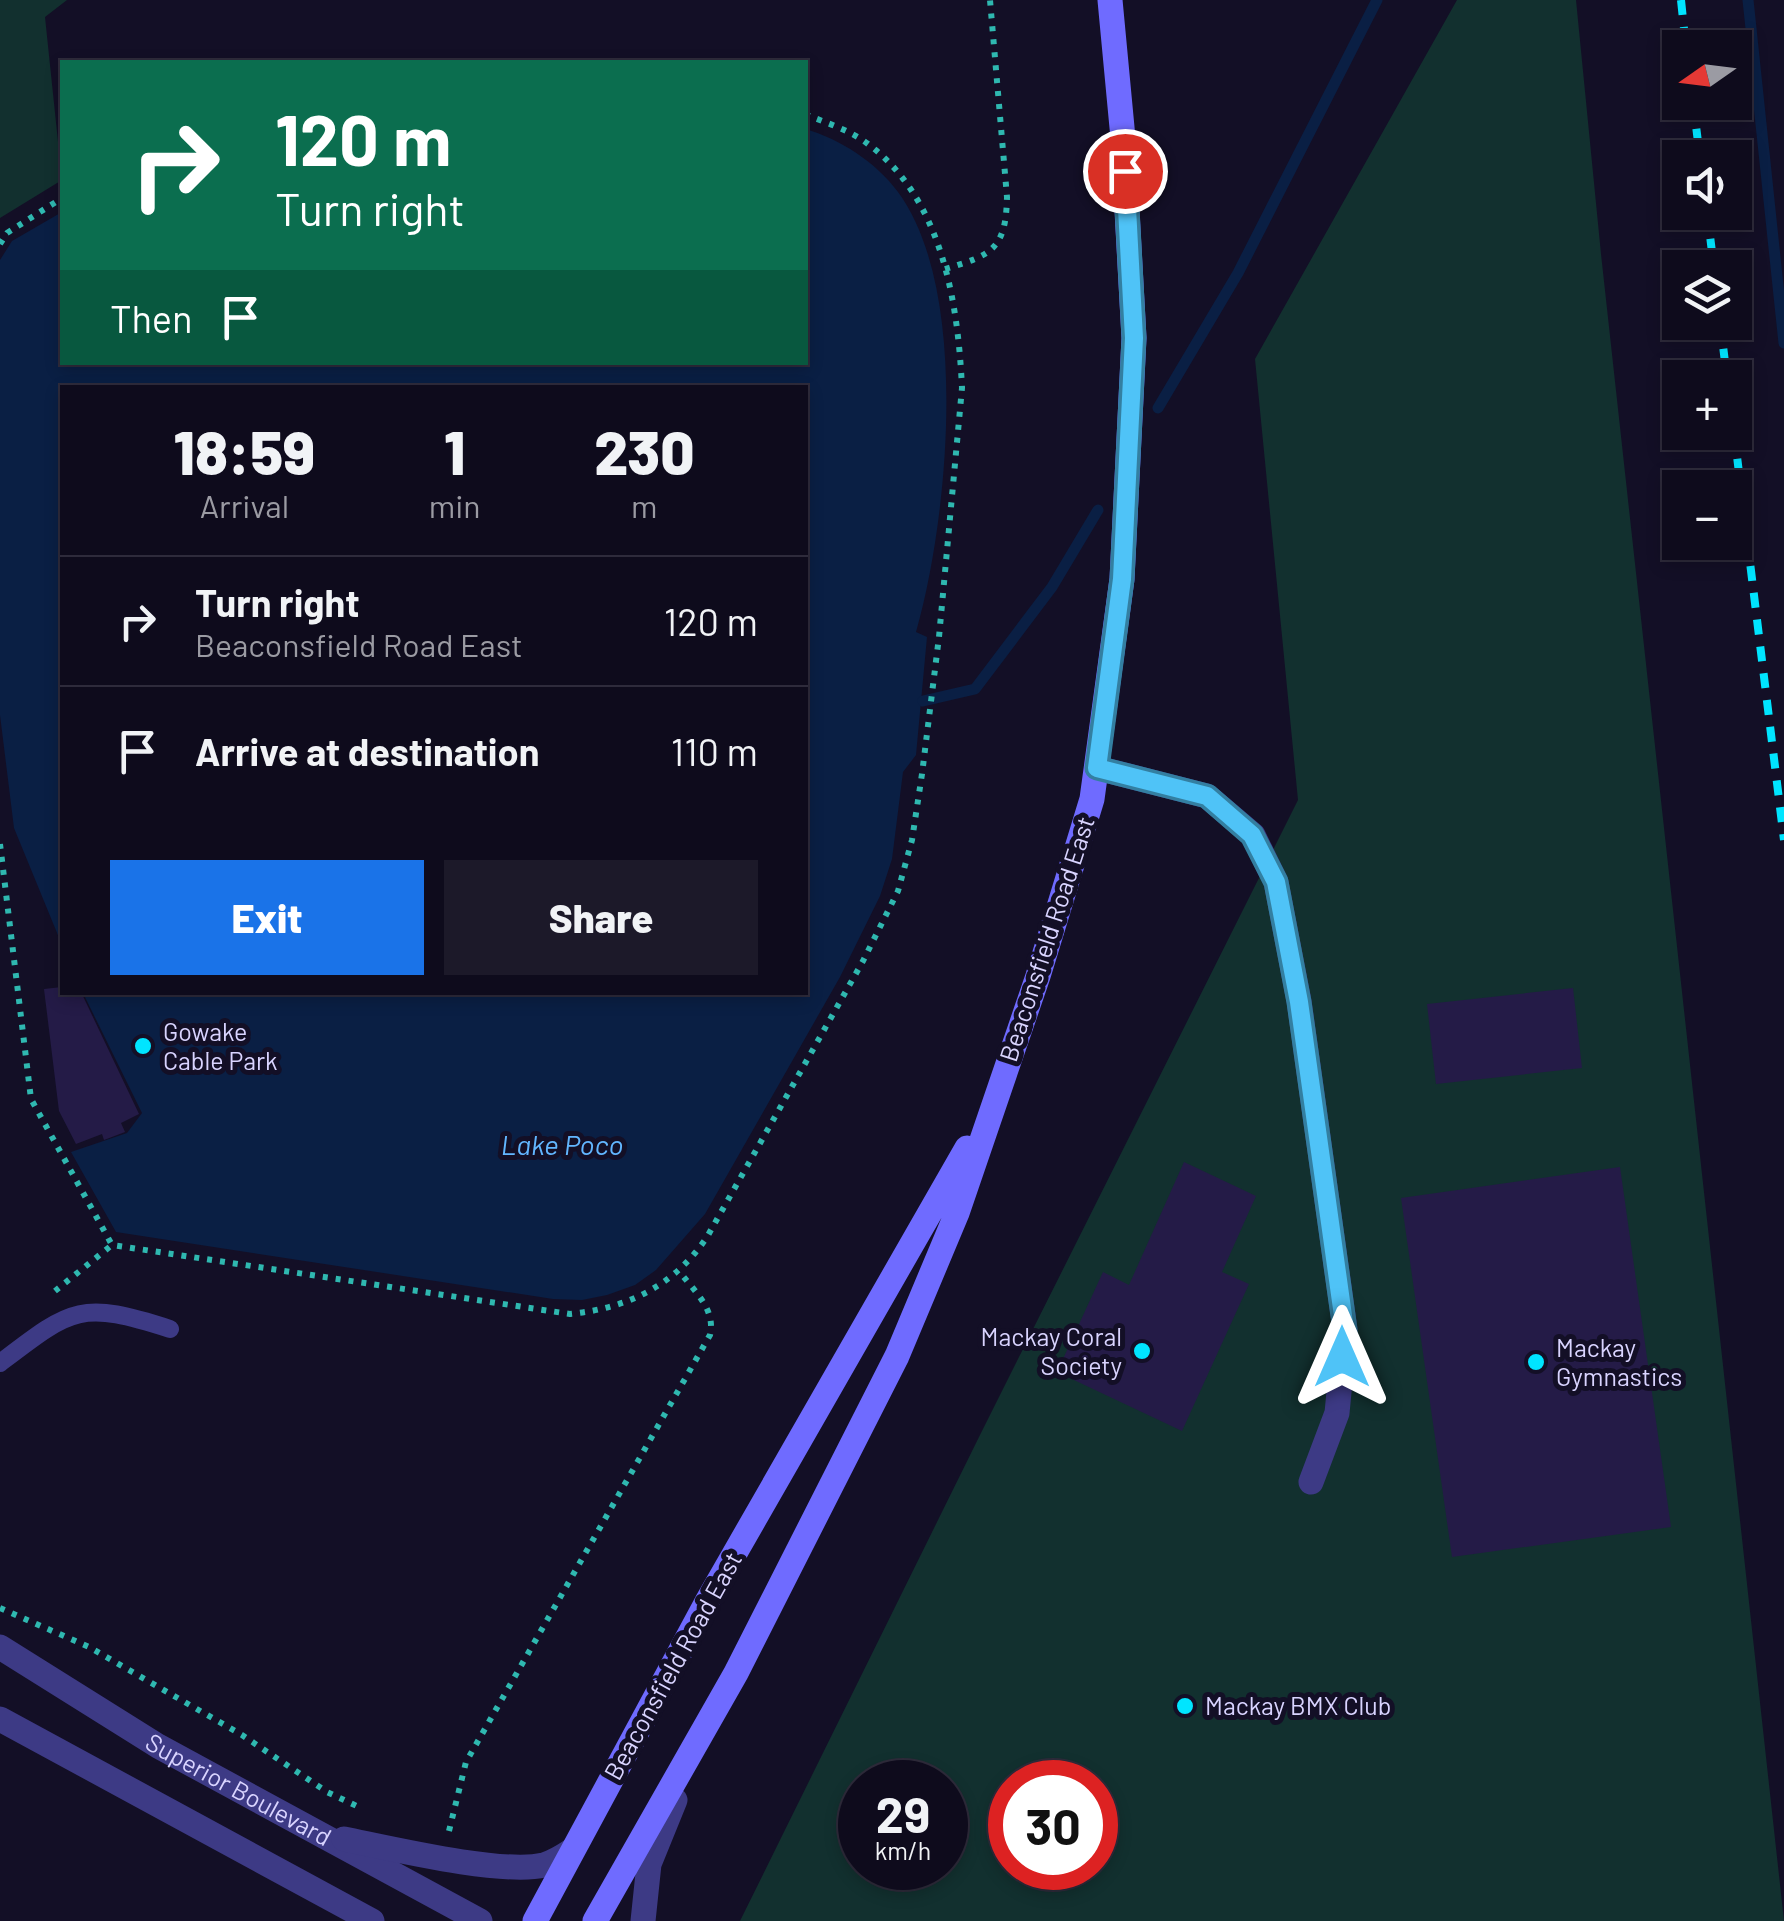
<!DOCTYPE html>
<meta charset="utf-8">
<style>
body{margin:0;font-family:Barlow,sans-serif;background:#1c1929;color:#f1f3f6;height:100vh;display:flex;flex-direction:column;font-size:38px;white-space:nowrap}
*{box-sizing:border-box;margin:0}
p{font-size:32px;color:#9b9ba3}
.icon{flex:none;width:55px;height:55px;fill:none;stroke:currentColor;stroke-width:2;stroke-linecap:round;stroke-linejoin:round}
.map{position:relative;flex:1;overflow:hidden}
.side{position:absolute;left:60px;top:385px;width:748px;height:610px;display:flex;flex-direction:column;background:#0e0b1c;border-radius:0px;box-shadow:0 5px 15px #0003,0 0 0 2px #2e2b3b}
.side>*{flex:none}
.guide{position:absolute;left:60px;top:60px;width:748px;height:305px;border-radius:0px;box-shadow:0 5px 15px #0003,0 0 0 2px #2e2b3b;background:#0b6e4f;color:#fff;overflow:hidden}
.needle{width:65px;rotate:256deg}
.buttons{position:absolute;left:1662px;top:30px;display:grid;gap:20px}
.buttons a{display:grid;place-items:center;width:90px;height:90px;border-radius:0px;background:#0e0b1c;box-shadow:0 5px 15px #0003,0 0 0 2px #2e2b3b;font-size:50px}
.speed{position:absolute;left:838px;top:1760px;display:flex;gap:20px;font-size:50px;font-weight:700;text-align:center}
.speed>*{display:grid;place-content:center;width:130px;height:130px;border-radius:50%;background:#0e0b1c;box-shadow:0 5px 15px #0003,0 0 0 2px #2e2b3b;line-height:1}
.speed small{font-size:25px;font-weight:400}
.speed .limit{border:15px solid #d22;background:#fff;color:#111}
.pin{position:absolute;display:grid;place-items:center;width:85px;height:85px;color:#fff;margin:-42px;border:5px solid #fff;border-radius:50%;box-shadow:0 2px 10px #0007}
.me{position:absolute;width:110px;margin:-55px;rotate:0deg;stroke-linejoin:round;filter:drop-shadow(0 0 8px #0008)}
.turn{display:flex;align-items:center;gap:35px;height:210px;padding:0 50px;font-size:45px}
.turn .icon{width:130px;height:130px;stroke-width:2.5}
.turn b{display:block;font-size:70px;line-height:85px}
.then{display:flex;align-items:center;height:95px;padding:0 50px;background:#0003;gap:20px;font-size:38px}
.eta{display:flex;justify-content:space-evenly;align-items:center;height:170px;text-align:center}
.eta b{font-size:60px;font-weight:800;line-height:70px}
.primary-button{display:flex;gap:20px;margin-top:auto;padding:20px 50px}
.primary-button a{flex:1;height:115px;border-radius:0px;background:#1a73e8;color:#fff;font-size:40px;font-weight:800;line-height:115px;text-align:center}
.primary-button a+a{background:#1c1929;color:#f1f3f6}
ul{padding:0;list-style:none}
li{display:flex;align-items:center;gap:30px;height:130px;padding:0 50px;border-top:2px solid #2e2b3b}
li div{flex:1}
li b{display:block;font-size:38px}
li em{font-style:normal}
.map>svg:first-child{display:block}
.green{fill:#12302f;fill-rule:evenodd}
.water{fill:#0a1f44}
.lines{fill:none;stroke-linecap:round;stroke-linejoin:round}
.stream{stroke:#0a1f44;stroke-width:11}
.building{fill:#241b47}
.path{stroke:#2fb8b0;stroke-width:6;stroke-dasharray:5 8;stroke-linecap:butt}
.service{stroke:#3d3a85;stroke-width:18}
.minor{stroke:#3d3a85;stroke-width:25}
.tertiary{stroke:#3d3a85;stroke-width:25}
.secondary{stroke:#6f6bff;stroke-width:25}
.rail{stroke:#00e5ff;stroke-width:8;stroke-dasharray:15 12;stroke-linecap:butt}
.route-casing{stroke:#337fa1;stroke-width:25}
.route{stroke:#4fc3f7;stroke-width:18}
.poi-dot{fill:#00e5ff;stroke:#130f26;stroke-width:4}
.labels{text-anchor:middle;stroke-width:10;stroke-linejoin:round;paint-order:stroke}
.street-label{font-size:25px;fill:#d9d4ff;stroke:#130f26}
.poi-label{font-size:25px;fill:#d9d4ff;stroke:#130f26;text-anchor:start}
.water-label{font-size:28px;font-style:italic;fill:#62b6ff;stroke:#130f26}
</style>
<div class="map">
<svg width="1784" height="1921" viewBox="0 0 1784 1921">
<rect width="100%" height="100%" fill="#130f26"/>
<path class="green" d="M0 0H67L45 17 62 180 0 218Z
M1457 0H1576L1601 254 1784 1921H740L979 1437 1298 800 1255 359ZM860 1782H945V1868H860ZM1010 1782H1095V1868H1010Z"/>
<path class="water" d="M805 129C840 139 876 162 898 192 971 291 948 520 916 632L927 637 916 755 903 772 892 859 880 896 840 977 705 1214 656 1270 635 1285 607 1295 582 1300 553 1299 116 1232 71 1152 127 1133 142 1113 83 993 805 992V388H62V945L14 828 0 715V260L12 241 62 212V362H805Z"/>
<g class="lines">
<path class="stream" d="M1748 0 1784 343
M1158 408 1238 273 1377 0
M923 701 975 689 1052 587 1098 510"/>
</g>
<path class="building" d="M62 987V992H81L139 1114 121 1123 125 1132 104 1140 102 1134 76 1144 59 1111 44 989Z
M1573 988 1582 1068 1436 1084 1427 1004Z
M1184 1162 1256 1196 1222 1272 1249 1284 1182 1431 1057 1372 1103 1272 1129 1285Z
M1620 1167 1671 1527 1452 1557 1401 1198Z"/>
<g class="lines">
<path class="path" d="M0 244 7 233 62 198
M945 269C992 255 1006 249 1007 197L990 0
M0 844 31 1099 112 1245 570 1314C628 1308 674 1286 707 1237L863 961 898 891 912 840 922 774 939 637 962 388C958 302 942 199 868 144 850 130 826 123 805 114
M55 1291 112 1245
M0 1608 89 1647 242 1735 327 1792 361 1808
M449 1831 466 1762 710 1335C716 1309 694 1291 679 1271"/>
<path class="service" d="M0 1363C72 1308 80 1300 170 1329"/>
<path class="minor" d="M1097 768 1207 796 1253 835 1276 882 1299 1001 1345 1329 1337 1413 1311 1482"/>
<g class="tertiary">
<path id="s1" d="M0 1647 158 1746 480 1921"/>
<path d="M0 1719 372 1921"/>
<path d="M344 1839C389 1848 502 1875 544 1865 554 1862 562 1857 571 1851"/>
<path d="M643 1921 649 1864 675 1800"/>
</g>
<path class="secondary" d="M535 1921 708 1600 967 1148
M595 1921 736 1673 897 1356 957 1213 1038 976 1092 799 1122 579 1134 338 1123 138 1110 0"/>
<path class="rail" d="M1681 0 1686 48
M1693 102 1700 158
M1707 212 1714 268
M1720 322 1727 378
M1734 432 1784 840"/>
</g>
<g class="lines">
<g class="route-casing">
<path id="route" d="M1125 171 1134 338 1122 579 1097 768 1207 796 1252 835 1276 882 1299 1002 1326 1194 1345 1330 1342 1357"/>
</g>
<use href="#route" class="route"/>
</g>
<g class="poi-dot">
<circle cx="143" cy="1046" r="10"/>
<circle cx="1142" cy="1351" r="10"/>
<circle cx="1536" cy="1362" r="10"/>
<circle cx="1185" cy="1706" r="10"/>
</g>
<g class="labels">
<g class="street-label">
<text transform="translate(1047 939) rotate(-72)" y="9">Beaconsfield Road East</text>
<text transform="translate(673 1666) rotate(-61)" y="9">Beaconsfield Road East</text>
<text dy="9" stroke="none"><textPath href="#s1" startOffset="278">Superior Boulevard</textPath></text>
</g>
<g class="poi-label">
<text x="163" y="1041">Gowake<tspan x="163" dy="29">Cable Park</tspan></text>
<text x="1122" y="1346" text-anchor="end">Mackay Coral<tspan x="1122" dy="29">Society</tspan></text>
<text x="1556" y="1357">Mackay<tspan x="1556" dy="29">Gymnastics</tspan></text>
<text x="1205" y="1715">Mackay BMX Club</text>
</g>
<g class="water-label">
<text x="562" y="1155">Lake Poco</text>
</g>
</g>
</svg>
<div class="buttons">
<a><svg class="needle" viewBox="-14 -14 28 28"><path d="M0-13l5 13h-10z" fill="#e53935"/><path d="M0 13l5-13h-10z" fill="#9b9ba3"/></svg></a>
<a><svg class="icon" aria-label="sound" viewBox="0 0 24 24"><path d="M4 9h4l5-4v14l-5-4H4zM17 9q2 3 0 6"/></svg></a>
<a><svg class="icon" aria-label="layers" viewBox="0 0 24 24"><path d="M12 4l9 5-9 5-9-5zM3 14l9 5 9-5"/></svg></a>
<a>+</a>
<a>−</a>
</div>
<div class="speed"><div>29<small>km/h</small></div><div class="limit">30</div></div>
<div class="pin" style="left:1125px;top:171px;background:#d93025"><svg class="icon" aria-label="arrive" viewBox="0 0 24 24"><path d="M6 21V4h12l-3 4 3 4H6"/></svg></div>
<svg class="me" style="left:1342px;top:1357px" viewBox="-20 -20 40 40"><path d="M0-17L14 15 0 8-14 15z" fill="#4fc3f7" stroke="#fff" stroke-width="4"/></svg>
<div class="guide">
<div class="turn"><svg class="icon" aria-label="right" viewBox="0 0 24 24"><path d="M7 20v-9h11M14 6l5 5-5 5"/></svg><div><b>120 m</b>Turn right</div></div>
<div class="then">Then<svg class="icon" aria-label="arrive" viewBox="0 0 24 24"><path d="M6 21V4h12l-3 4 3 4H6"/></svg></div>
</div>
<section class="side">
<div class="eta">
<div><b>18:59</b><p>Arrival</p></div>
<div><b>1</b><p>min</p></div>
<div><b>230</b><p>m</p></div>
</div>
<ul>
<li><svg class="icon" aria-label="right" viewBox="0 0 24 24"><path d="M7 20v-9h11M14 6l5 5-5 5"/></svg><div><b>Turn right</b><p>Beaconsfield Road East</p></div><em>120 m</em></li>
<li><svg class="icon" aria-label="arrive" viewBox="0 0 24 24"><path d="M6 21V4h12l-3 4 3 4H6"/></svg><div><b>Arrive at destination</b></div><em>110 m</em></li>
</ul>
<div class="primary-button"><a>Exit</a><a>Share</a></div>
</section>
</div>
